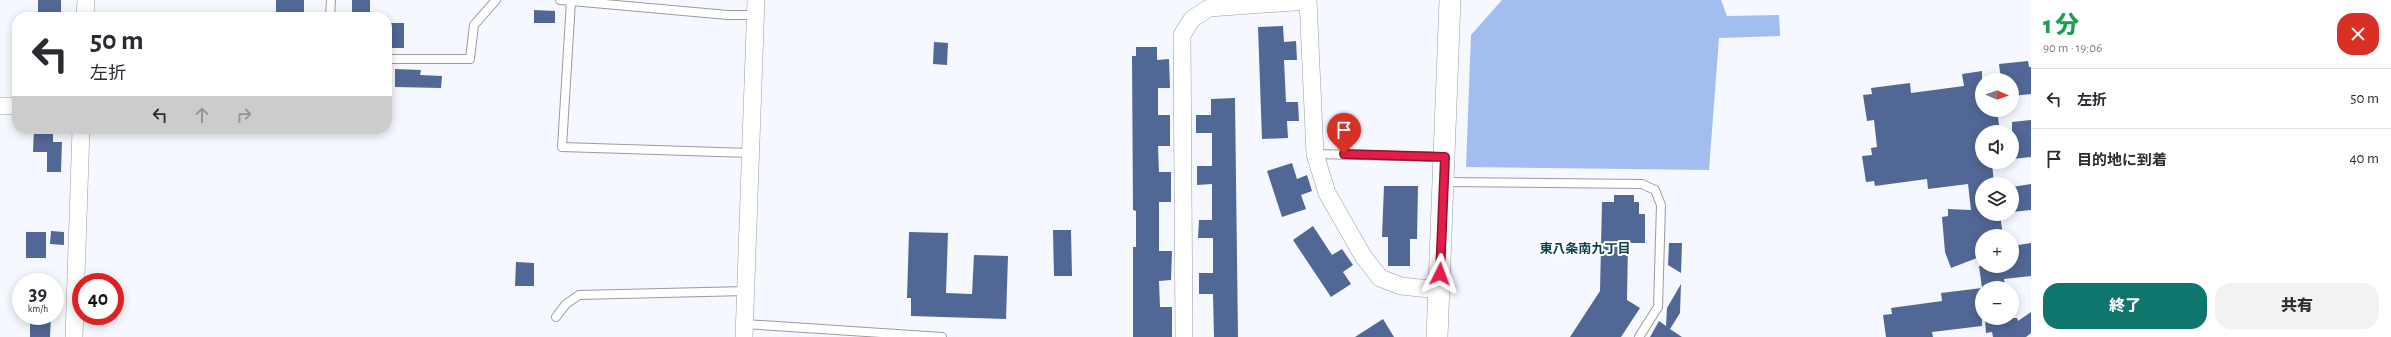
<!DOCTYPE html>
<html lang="ja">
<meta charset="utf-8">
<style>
body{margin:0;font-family:"Alegreya Sans","Noto Sans JP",sans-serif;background:#f2f2f3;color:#2b2b33;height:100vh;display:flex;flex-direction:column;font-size:15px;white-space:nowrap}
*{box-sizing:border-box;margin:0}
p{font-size:13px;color:#7c7c81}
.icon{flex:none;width:22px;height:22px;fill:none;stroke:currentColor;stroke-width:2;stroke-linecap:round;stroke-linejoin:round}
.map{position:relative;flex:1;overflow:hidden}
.sheet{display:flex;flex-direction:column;background:#fff;width:360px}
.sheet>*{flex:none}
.hud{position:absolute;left:12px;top:12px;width:380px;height:122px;border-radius:16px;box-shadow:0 2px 10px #0003;background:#fff;color:#2b2b33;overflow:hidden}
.needle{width:26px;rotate:92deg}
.buttons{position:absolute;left:1975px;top:73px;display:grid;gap:8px}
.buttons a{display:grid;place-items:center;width:44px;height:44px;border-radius:50%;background:#fff;box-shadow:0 2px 10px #0003;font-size:20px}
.speed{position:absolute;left:12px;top:273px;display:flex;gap:8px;font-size:20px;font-weight:700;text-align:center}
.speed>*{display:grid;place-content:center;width:52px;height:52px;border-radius:50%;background:#fff;box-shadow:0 2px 10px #0003;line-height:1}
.speed small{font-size:10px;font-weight:400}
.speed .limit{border:6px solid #d22;background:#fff;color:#111}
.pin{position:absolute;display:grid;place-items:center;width:34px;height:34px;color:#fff;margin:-41px -17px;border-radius:50% 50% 50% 0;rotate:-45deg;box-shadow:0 0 4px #0007}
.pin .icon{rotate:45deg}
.me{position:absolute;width:44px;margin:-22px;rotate:3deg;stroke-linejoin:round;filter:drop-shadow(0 0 3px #0008)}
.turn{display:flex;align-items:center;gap:14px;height:84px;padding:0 12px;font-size:18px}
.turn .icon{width:52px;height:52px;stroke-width:2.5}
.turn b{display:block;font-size:28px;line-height:34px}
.lanes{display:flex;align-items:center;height:38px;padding:0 12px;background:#0003;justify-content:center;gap:20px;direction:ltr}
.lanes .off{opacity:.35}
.round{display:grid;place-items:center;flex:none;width:42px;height:42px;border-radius:16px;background:#f2f2f3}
.headline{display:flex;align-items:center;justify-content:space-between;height:68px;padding:0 12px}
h1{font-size:24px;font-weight:800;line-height:30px;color:#1e9e55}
.cta{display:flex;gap:8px;margin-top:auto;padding:8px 12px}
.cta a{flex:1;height:46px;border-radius:16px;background:#0f766e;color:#fff;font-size:16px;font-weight:800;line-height:46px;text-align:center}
.cta a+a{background:#f2f2f3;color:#2b2b33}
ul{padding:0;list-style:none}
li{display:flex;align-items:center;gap:12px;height:60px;padding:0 12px;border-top:1px solid #e1e1e2}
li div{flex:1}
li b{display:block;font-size:15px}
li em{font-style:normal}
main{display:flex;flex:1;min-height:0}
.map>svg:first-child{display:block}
.forest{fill:#a3bdf0}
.building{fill:#516795}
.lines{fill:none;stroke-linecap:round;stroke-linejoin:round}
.service-casing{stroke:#999ba1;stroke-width:10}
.minor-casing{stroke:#999ba1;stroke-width:18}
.tertiary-casing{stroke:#999ba1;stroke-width:22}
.service{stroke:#fff;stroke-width:8}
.minor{stroke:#fff;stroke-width:17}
.tertiary{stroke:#fff;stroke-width:21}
.route-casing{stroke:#92132f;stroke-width:10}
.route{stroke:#e11d48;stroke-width:7}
.labels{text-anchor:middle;stroke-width:4;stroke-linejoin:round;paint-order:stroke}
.neighbourhood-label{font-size:13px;font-weight:bold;fill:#0a4251;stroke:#fff}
</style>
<main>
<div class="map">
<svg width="2031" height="337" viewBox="0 0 2031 337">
<rect width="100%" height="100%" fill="#f5f8fe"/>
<path class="forest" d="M1502 0H1721L1727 16 1779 15 1780 36 1719 38 1709 170 1466 167 1471 35Z"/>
<path class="building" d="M38 0H61V17H38Z
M276 0H304V16L276 17Z
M352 0H370V15H352Z
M534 10 555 11V23H534Z
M387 23H404V48H387Z
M1283 26 1284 42 1296 41 1297 60H1284L1286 102H1298L1299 121H1287L1288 138 1262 139 1258 27Z
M934 42 948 43 947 65 933 64Z
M1136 47H1157V60L1169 59 1170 88H1158V115H1170V146H1158L1159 172H1171V202H1159V251H1172L1171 280 1159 281 1160 307H1172V337H1133V247H1136V211L1133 210 1132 56H1136Z
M2028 61 2029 67H2031V94L2012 96V80H2001L1999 64Z
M395 69 421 70 420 75 442 76 441 88 395 87Z
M1982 71V110H1997L2000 132H1982V162H1992L1994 184H1982V214H2000L2003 236H1982V256L1951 268 1945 252 1942 217 1948 216V209L1971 210 1968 184 1928 189 1927 179 1875 186 1874 181 1866 182 1862 156 1872 155 1871 148 1877 147 1874 120 1867 121 1863 95 1872 94 1871 88 1910 83 1911 93 1964 86 1962 74Z
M1235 98 1238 337H1214L1213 294H1199V273H1213V238H1198L1199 220H1212V184L1197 185V166H1212V133H1196V115H1211V99Z
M2031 120V157L2012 159V122Z
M34 129H53V142H62L61 172H47V152H33Z
M1292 163 1297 179 1307 175 1312 191 1301 195 1306 209 1282 217 1267 171Z
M2031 184V210L2012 212V187Z
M1384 186H1418L1417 239H1410V266H1388V237H1382Z
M1614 195H1634V202H1639V214H1645V243H1628L1627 300 1640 308 1621 337H1570L1600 291 1602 202H1614Z
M1313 226 1332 255 1342 249 1353 265 1343 272 1351 284 1331 297 1293 240Z
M1053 230H1071L1072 276H1054Z
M51 231 64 232V245L50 244Z
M26 232H46V258H26Z
M909 232 948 233 946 293 972 294 974 255 1008 256 1006 319 911 316V298H907Z
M1669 243H1682L1681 273 1668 265Z
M2031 243V276L2004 279 2005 288H1982V326L1932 332 1933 337H1886L1883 315 1892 314 1891 308 1942 301 1941 293 1982 288 1979 266H2012V246Z
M516 262 534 263V286H515Z
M1681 284 1680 313 1670 329 1682 337H1650L1659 321 1666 326 1667 308Z
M2031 312V333L2026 337H1993L1992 332 1986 333 1985 318H2017L2018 321Z
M30 316H51L50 337H30Z
M1383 319 1394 337H1355Z"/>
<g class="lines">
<g class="service-casing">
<path id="service" d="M560 0 728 15H756
M571 1 562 147 750 153
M330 17 331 0
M387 59H470L474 25 496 0
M1315 154 1444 157
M1444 182 1642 184 1655 190 1661 205 1658 307 1639 337
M556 317 566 304 579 295 746 291
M745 324 942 337"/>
</g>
<g class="minor-casing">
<path id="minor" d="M1308 0 1315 154 1327 193 1363 256 1380 278 1401 286 1439 290
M85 17 86 0
M0 106H17
M74 337 81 129
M744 337 756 0
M1184 337 1182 35 1192 19 1209 8 1308 1"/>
</g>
<g class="tertiary-casing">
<path id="tertiary" d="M1437 337 1450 0"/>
</g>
<use href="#service" class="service"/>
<use href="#minor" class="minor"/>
<use href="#tertiary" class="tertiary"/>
</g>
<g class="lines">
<g class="route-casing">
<path id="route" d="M1344 154 1445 157 1440 274"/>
</g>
<use href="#route" class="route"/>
</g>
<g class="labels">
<g class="neighbourhood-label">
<text x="1585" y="253">東八条南九丁目</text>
</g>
</g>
</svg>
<div class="buttons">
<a><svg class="needle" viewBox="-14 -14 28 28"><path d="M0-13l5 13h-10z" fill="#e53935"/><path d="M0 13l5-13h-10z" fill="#7c7c81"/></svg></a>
<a><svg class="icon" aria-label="sound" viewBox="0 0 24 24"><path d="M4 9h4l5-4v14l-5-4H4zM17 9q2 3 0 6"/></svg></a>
<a><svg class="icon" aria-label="layers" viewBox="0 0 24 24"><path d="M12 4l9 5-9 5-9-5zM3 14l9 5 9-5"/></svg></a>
<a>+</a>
<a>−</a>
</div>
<div class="speed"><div>39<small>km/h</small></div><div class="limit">40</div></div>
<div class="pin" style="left:1344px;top:154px;background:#d93025"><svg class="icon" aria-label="arrive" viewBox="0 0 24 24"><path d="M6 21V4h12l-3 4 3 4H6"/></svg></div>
<svg class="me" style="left:1440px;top:274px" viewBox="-20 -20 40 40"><path d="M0-17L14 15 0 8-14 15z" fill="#e11d48" stroke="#fff" stroke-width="4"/></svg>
<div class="hud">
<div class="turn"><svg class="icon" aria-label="left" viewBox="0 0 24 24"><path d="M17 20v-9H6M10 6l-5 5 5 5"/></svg><div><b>50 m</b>左折</div></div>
<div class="lanes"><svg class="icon" aria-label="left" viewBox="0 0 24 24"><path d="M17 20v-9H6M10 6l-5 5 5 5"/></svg><svg class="icon off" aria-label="ahead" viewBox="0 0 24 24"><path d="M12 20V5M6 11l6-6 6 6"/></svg><svg class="icon off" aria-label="right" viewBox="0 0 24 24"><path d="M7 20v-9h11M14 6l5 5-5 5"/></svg></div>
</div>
</div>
<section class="sheet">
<div class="headline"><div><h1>1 分</h1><p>90 m · 19:06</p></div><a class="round" style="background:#d93025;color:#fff"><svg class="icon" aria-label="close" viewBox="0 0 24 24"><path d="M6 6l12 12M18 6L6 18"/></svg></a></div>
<ul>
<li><svg class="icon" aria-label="left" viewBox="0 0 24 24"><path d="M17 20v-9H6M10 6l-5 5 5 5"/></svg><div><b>左折</b></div><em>50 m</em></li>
<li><svg class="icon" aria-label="arrive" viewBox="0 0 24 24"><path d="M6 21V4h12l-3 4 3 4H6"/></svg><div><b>目的地に到着</b></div><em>40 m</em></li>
</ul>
<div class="cta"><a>終了</a><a>共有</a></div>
</section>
</main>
